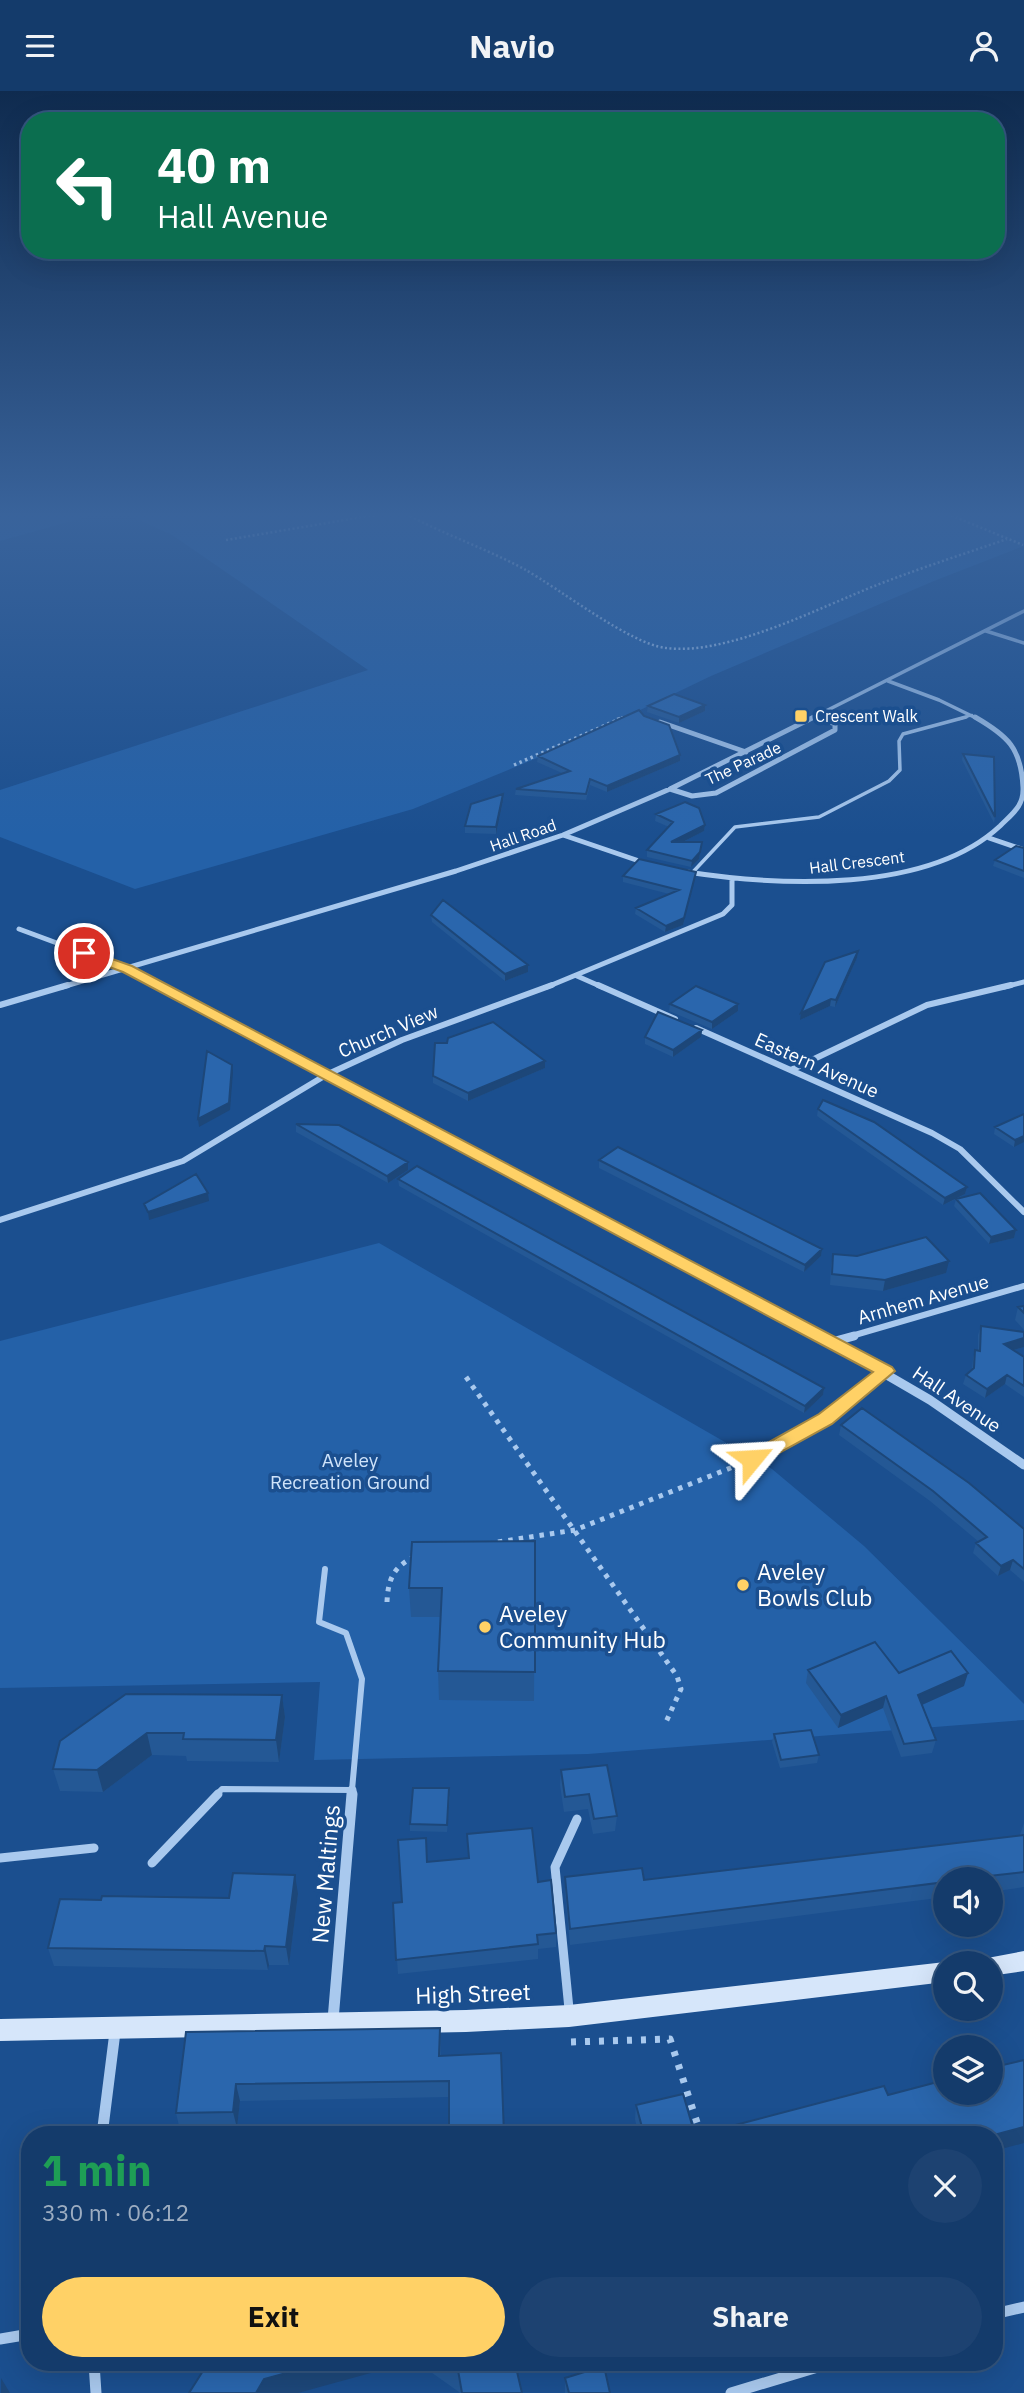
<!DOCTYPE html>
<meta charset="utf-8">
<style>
body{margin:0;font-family:"IBM Plex Sans",sans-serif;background:#1d4271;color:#f1f3f6;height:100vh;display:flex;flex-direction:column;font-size:26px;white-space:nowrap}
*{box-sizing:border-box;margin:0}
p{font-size:23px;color:#9dadc1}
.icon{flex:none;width:38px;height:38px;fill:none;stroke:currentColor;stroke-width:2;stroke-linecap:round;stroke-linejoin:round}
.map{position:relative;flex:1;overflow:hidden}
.side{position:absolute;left:21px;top:2035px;width:982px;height:245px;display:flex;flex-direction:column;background:#143b6b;border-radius:28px;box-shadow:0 7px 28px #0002,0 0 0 2px #33557e}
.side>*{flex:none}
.hud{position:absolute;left:21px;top:21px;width:984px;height:147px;border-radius:28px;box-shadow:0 7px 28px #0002,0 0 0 2px #33557e;background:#0b6e4f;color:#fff;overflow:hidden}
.fabs{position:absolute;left:933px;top:1776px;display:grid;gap:14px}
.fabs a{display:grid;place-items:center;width:70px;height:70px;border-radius:50%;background:#143b6b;box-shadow:0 7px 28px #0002,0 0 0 2px #33557e;font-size:35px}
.pin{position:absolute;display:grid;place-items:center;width:60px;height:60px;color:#fff;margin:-30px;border:4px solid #fff;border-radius:50%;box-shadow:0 2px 7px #0007}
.me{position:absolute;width:77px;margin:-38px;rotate:63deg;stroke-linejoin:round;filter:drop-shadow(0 0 5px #0008)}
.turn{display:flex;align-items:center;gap:24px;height:147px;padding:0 21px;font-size:32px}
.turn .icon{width:91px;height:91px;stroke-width:2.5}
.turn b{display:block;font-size:49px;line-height:60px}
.round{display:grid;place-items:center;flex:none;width:74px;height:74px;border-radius:37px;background:#1d4271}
.summary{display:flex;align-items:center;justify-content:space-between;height:119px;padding:0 21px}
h1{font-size:42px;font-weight:700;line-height:52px;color:#1e9e55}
.cta{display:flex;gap:14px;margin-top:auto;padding:14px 21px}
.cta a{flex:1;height:80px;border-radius:42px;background:#ffd166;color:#111;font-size:28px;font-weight:700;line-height:80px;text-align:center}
.cta a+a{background:#1d4271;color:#f1f3f6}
header{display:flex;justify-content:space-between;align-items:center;height:91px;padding:0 21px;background:#143b6b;font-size:32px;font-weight:700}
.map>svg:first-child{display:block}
.green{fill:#2461a8}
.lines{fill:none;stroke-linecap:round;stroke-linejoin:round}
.path-far3{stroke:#a9c9ee;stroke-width:2.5;stroke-dasharray:2 2.5;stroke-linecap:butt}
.path-far2{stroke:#a9c9ee;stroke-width:3.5;stroke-dasharray:2.5 3.5;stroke-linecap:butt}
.path-far1{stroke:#a9c9ee;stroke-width:5;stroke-dasharray:4.5 6;stroke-linecap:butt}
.path{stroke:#a9c9ee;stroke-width:7;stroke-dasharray:5 9;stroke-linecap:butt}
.lane-far3{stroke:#a9c9ee;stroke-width:2.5}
.lane-far2{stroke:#a9c9ee;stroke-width:3.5}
.lane-far1{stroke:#a9c9ee;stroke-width:6}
.lane{stroke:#a9c9ee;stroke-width:9}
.street-far4{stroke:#a9c9ee;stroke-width:3.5}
.street-far3{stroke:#a9c9ee;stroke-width:5}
.street-far2{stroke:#a9c9ee;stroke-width:6}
.street-far1{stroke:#a9c9ee;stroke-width:9}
.street{stroke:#a9c9ee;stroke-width:11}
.secondary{fill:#d6e6fa;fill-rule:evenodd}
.wall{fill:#245895}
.shaded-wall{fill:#1d4779}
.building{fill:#2a66ad;stroke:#1d4779;stroke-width:2}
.route{fill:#ffd166;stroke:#a68842;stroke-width:2}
.poi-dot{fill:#ffd166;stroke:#1b4f8f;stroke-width:2.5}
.labels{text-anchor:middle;stroke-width:7;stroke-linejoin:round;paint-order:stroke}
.far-poi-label{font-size:16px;fill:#fff;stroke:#1b4f8f;text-anchor:start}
.far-street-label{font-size:16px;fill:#fff;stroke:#1b4f8f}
.street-label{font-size:19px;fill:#fff;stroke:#1b4f8f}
.park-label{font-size:19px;fill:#cfe3fa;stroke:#1b4f8f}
.near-poi-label{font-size:23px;fill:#fff;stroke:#1b4f8f;text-anchor:start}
.near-street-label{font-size:23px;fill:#fff;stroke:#1b4f8f}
</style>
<header><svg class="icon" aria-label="menu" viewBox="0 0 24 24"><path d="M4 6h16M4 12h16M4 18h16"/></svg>Navio<svg class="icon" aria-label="person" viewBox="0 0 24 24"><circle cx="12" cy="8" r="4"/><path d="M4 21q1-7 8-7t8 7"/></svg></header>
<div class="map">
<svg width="1024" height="2302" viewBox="0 0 1024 2302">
<rect width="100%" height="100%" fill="#1b4f8f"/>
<path class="green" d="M0 421H104L0 450Z
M121 421H1024V455L934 490 711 585 559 658 413 718 135 798 0 746V699L368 579 172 444Z
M379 1152 772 1378 864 1455 1024 1613V1629L588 1663 314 1669 320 1591 0 1597V1250Z"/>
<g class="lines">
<path class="path-far3" d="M406 421 404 422C443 443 485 457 524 478 560 498 630 553 666 557 728 565 820 516 877 494 920 477 964 463 1007 448
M943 421 1023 454
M226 449 386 422H404
M617 628 628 625"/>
<path class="path-far2" d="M514 674 624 626"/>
<path class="path-far1" d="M466 1286 677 1585 681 1598 666 1631
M498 1451 575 1439 738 1374
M387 1511C388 1489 393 1476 414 1466"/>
<path class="path" d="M571 1951 670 1948 701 2044"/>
<path class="lane-far3" d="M959 628 972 624"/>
<path class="lane-far2" d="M692 782 735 736 819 726 889 690 900 679 899 650 903 643 966 626"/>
<path class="lane-far1" d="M752 1369 826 1328 884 1282
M216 1704 222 1698 352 1699 362 1588 346 1542 319 1531 325 1478"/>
<path class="lane" d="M0 1767 94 1757
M152 1772 218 1703
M569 1918 555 1776 577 1728"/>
<path class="street-far4" d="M986 540 1024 552
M888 590 939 609 978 628
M815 626 819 628
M810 628 1024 520"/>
<path class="street-far3" d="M660 631 746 661
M670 698 692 705 716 702 835 639V633L815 626
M563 744 645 772
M989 747 1024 759
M687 781C779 795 927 803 1000 735 1013 722 1024 715 1023 696 1021 657 1008 645 975 626
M19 838 127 878 161 896
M577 885 602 896
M62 896 456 780 563 744 670 698 814 626
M547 896 723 823 732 814V788
M1004 896 1024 891"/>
<path class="street-far2" d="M157 894 823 1246
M598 894 675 928
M0 914 68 894
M696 937 932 1042 960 1058 1024 1121
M791 979 927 914 1011 894
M0 1129 183 1070 326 984 402 949 552 894
M848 1246 1024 1195"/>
<path class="street-far1" d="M820 1245 930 1309 1024 1374
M832 1251 854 1245
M352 1704V1699"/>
<path class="street" d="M333 1929 352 1703
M102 2044 115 1941
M994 2223 1024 2216
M0 2248 30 2243
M94 2272 96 2302
M731 2302 831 2272"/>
<path class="secondary" d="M1024 1860V1880L990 1885V1872H980L982 1868Z
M945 1871 950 1872H945V1891L569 1936 466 1941 0 1950V1928L466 1919 569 1914Z"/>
</g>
<path class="wall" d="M648 615 705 620 679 632 647 621Z
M963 663 995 726 994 732 962 669Z
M680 664V670L607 701 590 694 586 709 515 704 516 698 562 682 537 671 538 665Z
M503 703V709L496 743 465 742V735Z
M656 723 705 734 704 740 683 751H702L699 768 691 776 647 766V759L669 736 655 730Z
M1024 757V787L993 775 995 769Z
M623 785 695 788 683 834 665 841 635 823 636 817 669 803 623 791Z
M431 824 528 874V881L505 890 432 831Z
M858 860 857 867 835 916 830 915 800 929Z
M670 913H738V920L712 938 669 920Z
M702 939 701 946 673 966 645 953V946Z
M545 970V977L468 1010 433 992V985Z
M818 1018 967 1096 965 1103 956 1108 1016 1139 1014 1147 989 1153 954 1115 956 1108 943 1114 817 1025Z
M1024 1023 1014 1056 994 1043 995 1036Z
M296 1033 408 1079 388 1092 296 1041Z
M599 1069 822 1158 821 1165 804 1181 599 1077Z
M398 1088 824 1297 823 1304 804 1322 399 1095Z
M833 1163 857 1165 946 1182 883 1200 830 1194 831 1174Z
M1024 1215V1239L1015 1229 1018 1216Z
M981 1235 1024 1241V1256L1013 1259 1024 1266V1306L1005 1293 985 1307 963 1293 966 1284 972 1279 973 1268 975 1259H978V1244Z
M841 1334 1024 1438V1491L1010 1479 998 1485 973 1462 976 1452 979 1451 930 1410 839 1344Z
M535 1450 534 1610 439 1609 438 1580 441 1526H411L409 1497Z
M808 1579 899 1582 964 1595 922 1614 936 1649 932 1662 901 1666 883 1617 838 1637 806 1592Z
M282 1604 285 1626 279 1671 187 1670 186 1665 152 1664 103 1701 60 1700 53 1678 60 1650Z
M774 1643 819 1664 817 1672 780 1677 772 1651Z
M561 1679 617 1725 615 1740 593 1743 588 1718 564 1721 560 1694Z
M450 1705 447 1741 410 1740V1733Z
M1024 1732V1796L990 1801V1788H945V1806L570 1854 565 1802V1786L644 1789 1020 1744Z
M467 1743 538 1791 556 1842V1856L538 1858V1868L398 1883 393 1812 402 1811 427 1771 468 1767Z
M298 1803 289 1874H269L268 1879 54 1875 48 1857 101 1809 229 1807Z
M440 1937 441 1965 501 1962 449 2006 240 2010 237 2037 180 2039 176 2022 186 1941Z
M636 2014 695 2044 637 2037 635 2028Z
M418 2272H515L522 2302H460L459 2301Z
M565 2287 610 2302H565Z"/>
<path class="shaded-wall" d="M705 614V620L679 632V626Z
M680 664V670L607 701V695Z
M503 703V709L496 743V736Z
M705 734 704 740 671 757V751Z
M702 751 699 768 691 776 692 770Z
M696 781 695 788 683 834 665 841 666 835Z
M858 860 857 867 835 916 836 909Z
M528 874V881L505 890V883Z
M831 908 830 915 800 929 801 922Z
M738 913V920L712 938V931Z
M702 939 701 946 673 966V959Z
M545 970V977L468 1010V1002Z
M232 974 233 981 230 1019 199 1036 198 1028Z
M1024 1045V1051L1014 1056 1015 1049Z
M408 1071V1079L388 1092 387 1085Z
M967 1096 965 1103 943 1114 945 1107Z
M208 1102 209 1110 149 1129 148 1121Z
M1016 1139 1014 1147 989 1153 991 1146Z
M822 1158 821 1165 804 1181 805 1174Z
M949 1170 946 1182 883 1200 885 1189Z
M1024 1247V1256L1002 1262 1004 1253Z
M1007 1284 1005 1293 985 1307 987 1298Z
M824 1297 823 1304 804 1322 805 1315Z
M1013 1469 1010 1479 998 1485 1001 1475Z
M968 1582 964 1595 915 1617 918 1604Z
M282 1604 285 1626 279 1671 276 1649Z
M886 1605 883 1617 838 1637 841 1624Z
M147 1642 152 1664 103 1701 97 1679Z
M295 1784 298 1803 289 1874 286 1856Z
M265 1855 269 1874 268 1879 264 1860Z
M236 1993 240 2010 237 2037 233 2021Z
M1024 2036V2052L994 2060V2044Z
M323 2272H407L298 2302H256L264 2288Z
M1 2287 10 2302H1Z"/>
<path class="building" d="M674 603 705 614 679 626 648 615Z
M639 619 644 625 669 634 680 664 607 695 590 688 586 703 516 698 570 680 538 665Z
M963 663 994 666 995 726Z
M503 703 496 736 465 735 471 713Z
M685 711 699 717 705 734 671 751H702L700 761 692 770 647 759 673 731 656 723Z
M1016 755 1024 757V780L995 769Z
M639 768 696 781 684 827 666 835 636 817 679 799 623 785Z
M443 809 528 874 505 883 431 824Z
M858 860 836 909 831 908 801 922 825 871Z
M696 895 738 913 712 931 670 913Z
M658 921 702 939 673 959 645 946Z
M493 931 545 970 468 1002 433 985 435 952H447L448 947Z
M207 960 232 974 229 1012 198 1028Z
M823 1009 874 1031 967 1096 945 1107 818 1018Z
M1024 1023V1045L1015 1049 995 1036Z
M296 1033 339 1034 408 1071 387 1085Z
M618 1056 822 1158 805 1174 599 1069Z
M417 1075 824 1297 805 1315 398 1088Z
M196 1083 208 1102 148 1121 144 1113Z
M980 1102 1016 1139 991 1146 956 1108Z
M926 1146 949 1170 885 1189 832 1183 833 1163 857 1165Z
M1024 1215V1222L1018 1216Z
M981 1235 1024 1241V1247L1004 1253 1024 1266V1295L1007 1284 987 1298 966 1284 974 1277 975 1259 980 1260Z
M862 1317 969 1392 1024 1438V1478L1013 1469 1001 1475 976 1452 987 1446 933 1400 841 1334Z
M535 1450V1581L438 1580 442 1497H409L412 1451Z
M875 1551 899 1582 951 1560 968 1582 918 1604 936 1649 904 1653 886 1605 841 1624 808 1579Z
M126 1603 282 1604 276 1649 183 1648 184 1642H147L97 1679 53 1678 60 1650Z
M811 1639 819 1664 781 1669 774 1643Z
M607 1674 617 1725 594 1728 589 1703 565 1706 561 1679Z
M413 1697H449L447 1734 410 1733Z
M532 1737 538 1791 551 1789 556 1842 537 1844 538 1853 396 1869 393 1812 402 1811 398 1749 426 1747 427 1771 469 1767 467 1743Z
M1024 1744V1781L962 1788H945V1791L570 1838 565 1786 642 1777 644 1789Z
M233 1782 295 1784 286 1856 265 1855 264 1860 48 1857 60 1808 101 1809 102 1805 229 1807Z
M440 1937 439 1965 501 1962 504 2044H449V1990L236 1993 233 2021 176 2022 186 1941Z
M1024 1969V2036L994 2044H726L724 2037 884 1995 888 2004 945 1989V2002H990V1977Z
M683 2003 695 2044H609L642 2036 636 2014Z
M208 2272H323L264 2288 256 2302H189Z
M448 2272H515L522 2302H462L458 2279Z
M604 2275 610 2302H569L565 2287Z"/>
<linearGradient id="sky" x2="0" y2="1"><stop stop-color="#0f2b4f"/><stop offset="0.57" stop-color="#39639b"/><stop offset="1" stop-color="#39639b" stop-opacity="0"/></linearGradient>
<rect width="1024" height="744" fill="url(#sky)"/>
<path class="route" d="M84 858 132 875 892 1276 895 1280 832 1333 759 1373H746L743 1368 746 1364 819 1323 873 1281 123 881 79 865 78 862Z"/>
<g class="poi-dot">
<rect x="794" y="618" width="14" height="14" rx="3.5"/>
<circle cx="743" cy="1494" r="7"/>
<circle cx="485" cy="1536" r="7"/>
</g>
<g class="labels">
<g class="far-poi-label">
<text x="815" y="631">Crescent Walk</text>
</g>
<g class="far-street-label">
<text transform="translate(743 672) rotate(-25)" y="6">The Parade</text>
<text transform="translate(523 744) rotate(-19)" y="6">Hall Road</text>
<text transform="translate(857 771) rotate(-7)" y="6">Hall Crescent</text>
</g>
<g class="street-label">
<text transform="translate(388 940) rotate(-23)" y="7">Church View</text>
<text transform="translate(817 974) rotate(24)" y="7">Eastern Avenue</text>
<text transform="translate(923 1208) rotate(-16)" y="7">Arnhem Avenue</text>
<text transform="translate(957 1308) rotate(34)" y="7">Hall Avenue</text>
</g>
<g class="park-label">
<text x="350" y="1376">Aveley<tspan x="350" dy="22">Recreation Ground</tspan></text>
</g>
<g class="near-poi-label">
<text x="757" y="1489">Aveley<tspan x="757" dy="26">Bowls Club</tspan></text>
<text x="499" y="1531">Aveley<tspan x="499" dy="26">Community Hub</tspan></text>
</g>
<g class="near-street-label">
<text transform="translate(326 1783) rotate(-85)" y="8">New Maltings</text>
<text transform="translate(473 1903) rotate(-2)" y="8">High Street</text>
</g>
</g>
</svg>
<div class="fabs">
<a><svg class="icon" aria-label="sound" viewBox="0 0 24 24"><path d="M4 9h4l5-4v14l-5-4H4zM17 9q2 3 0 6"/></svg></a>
<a><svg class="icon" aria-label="search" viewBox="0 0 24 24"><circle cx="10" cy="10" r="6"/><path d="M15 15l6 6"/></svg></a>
<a><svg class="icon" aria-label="layers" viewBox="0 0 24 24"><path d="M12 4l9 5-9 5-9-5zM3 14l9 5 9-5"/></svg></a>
</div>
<div class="pin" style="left:84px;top:862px;background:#d93025"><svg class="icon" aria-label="arrive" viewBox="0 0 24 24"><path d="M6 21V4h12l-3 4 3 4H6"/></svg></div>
<svg class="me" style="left:752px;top:1368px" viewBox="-20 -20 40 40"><path d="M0-17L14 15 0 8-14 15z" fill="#ffd166" stroke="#fff" stroke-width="4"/></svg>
<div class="hud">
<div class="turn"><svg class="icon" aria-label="left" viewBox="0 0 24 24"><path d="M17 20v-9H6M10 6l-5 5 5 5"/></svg><div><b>40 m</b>Hall Avenue</div></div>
</div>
<section class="side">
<div class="summary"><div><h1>1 min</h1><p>330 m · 06:12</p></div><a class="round"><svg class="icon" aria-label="close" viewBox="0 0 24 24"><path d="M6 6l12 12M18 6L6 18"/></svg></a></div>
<div class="cta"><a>Exit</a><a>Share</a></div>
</section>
</div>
